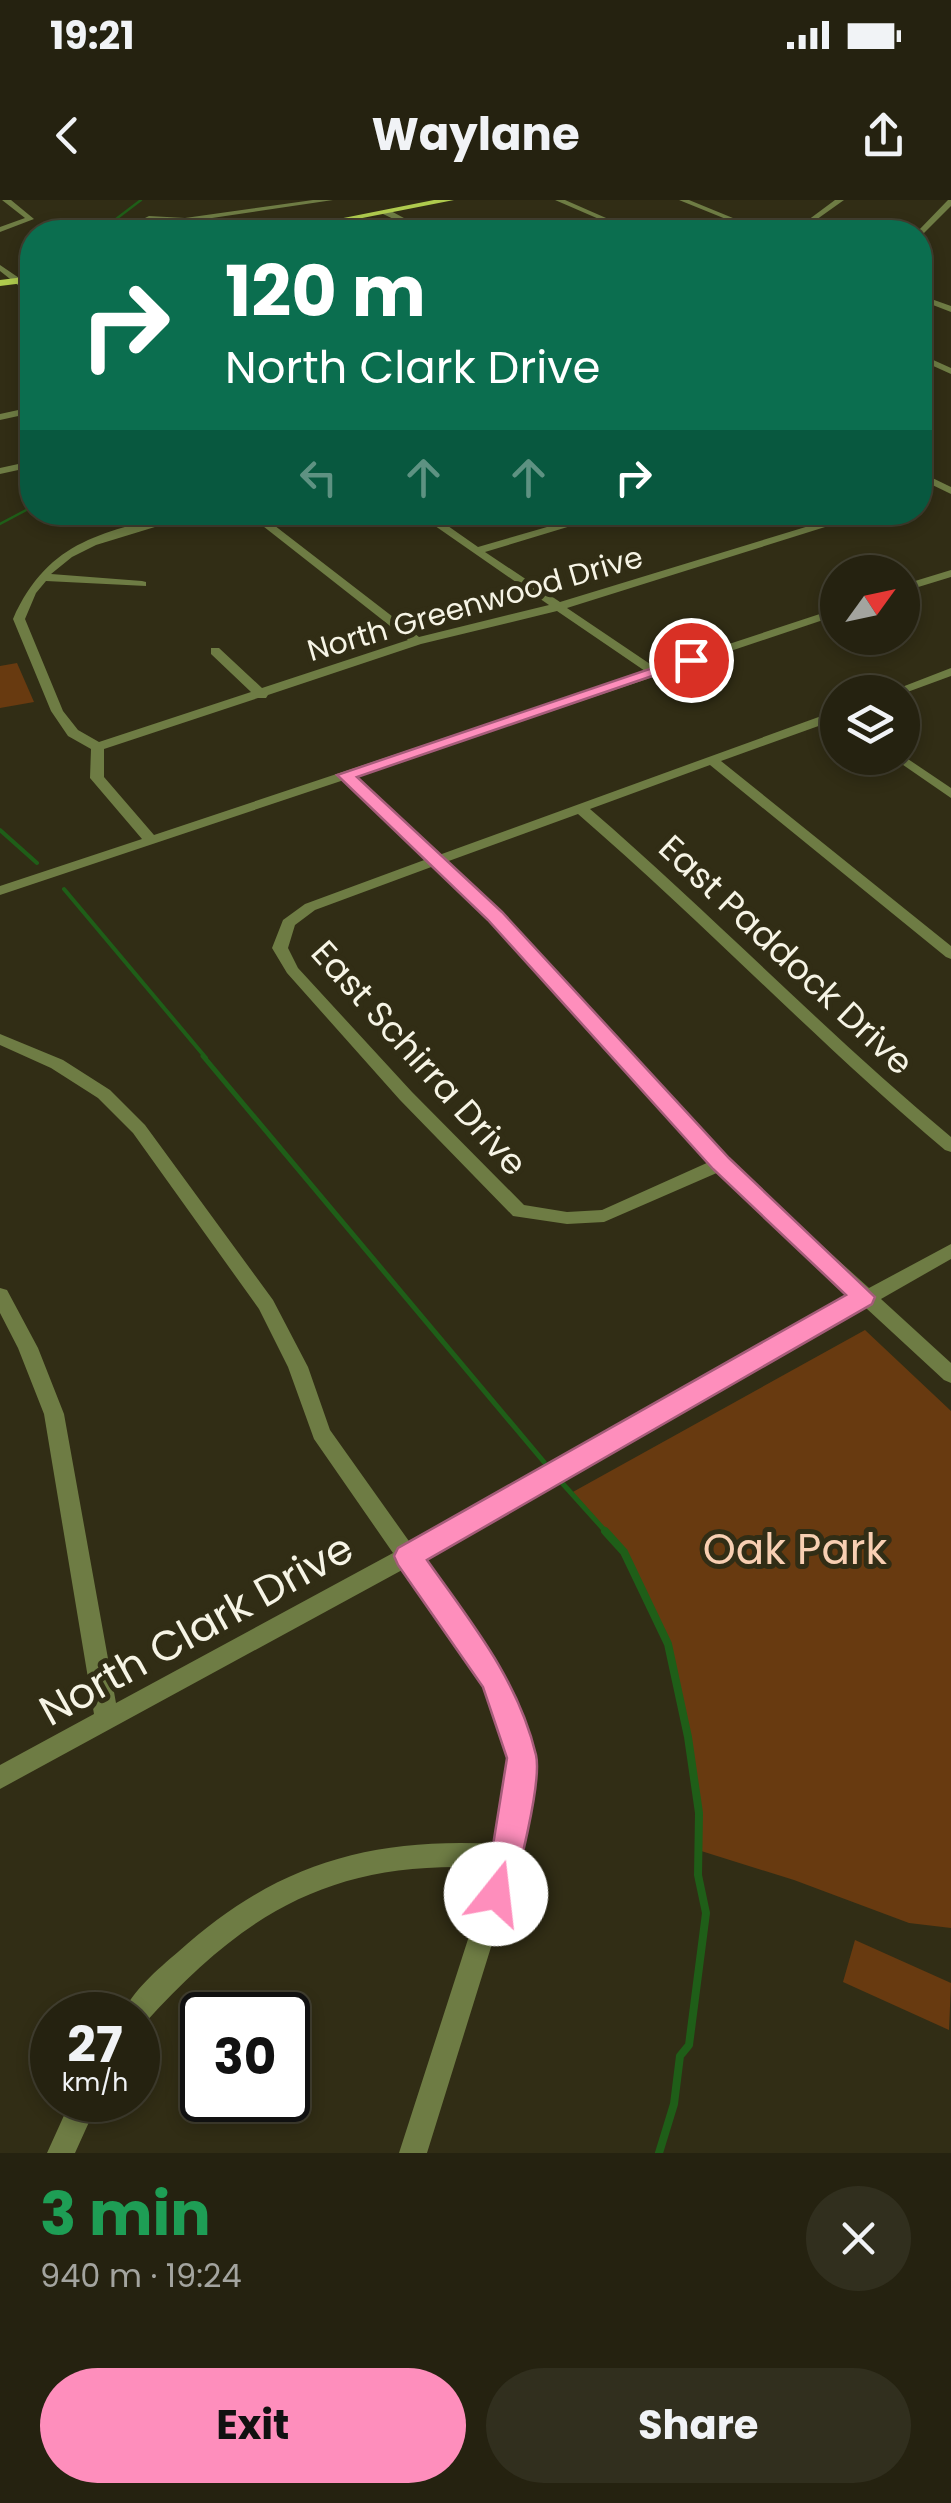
<!DOCTYPE html>
<meta charset="utf-8">
<style>
body{margin:0;font-family:Poppins,sans-serif;background:#312f1e;color:#f1f3f6;height:100vh;display:flex;flex-direction:column;font-size:38px;white-space:nowrap}
*{box-sizing:border-box;margin:0}
p{font-size:32px;color:#a3a49f}
.icon{flex:none;width:55px;height:55px;fill:none;stroke:currentColor;stroke-width:2;stroke-linecap:round;stroke-linejoin:round}
.map{position:relative;height:1953px;overflow:hidden}
.panel{display:flex;flex-direction:column;background:#252210;flex:1}
.panel>*{flex:none}
.hud{position:absolute;left:20px;top:20px;width:912px;height:305px;border-radius:40px;box-shadow:0 5px 15px #0003,0 0 0 2px #423f30;background:#0b6e4f;color:#fff;overflow:hidden}
.needle{width:65px;rotate:57deg}
.tools{position:absolute;left:820px;top:355px;display:grid;gap:20px}
.tools a{display:grid;place-items:center;width:100px;height:100px;border-radius:50%;background:#252210;box-shadow:0 5px 15px #0003,0 0 0 2px #423f30;font-size:50px}
.speed{position:absolute;left:30px;top:1792px;display:flex;gap:20px;font-size:50px;font-weight:700;text-align:center}
.speed>*{display:grid;place-content:center;width:130px;height:130px;border-radius:50%;background:#252210;box-shadow:0 5px 15px #0003,0 0 0 2px #423f30;line-height:1}
.speed small{font-size:25px;font-weight:400}
.speed .limit{border:5px solid #111;border-radius:15px;background:#fff;color:#111}
.pin{position:absolute;display:grid;place-items:center;width:85px;height:85px;color:#fff;margin:-42px;border:5px solid #fff;border-radius:50%;box-shadow:0 2px 10px #0007}
.me{position:absolute;width:110px;margin:-55px;rotate:16deg;stroke-linejoin:round;filter:drop-shadow(0 0 8px #0008)}
.turn{display:flex;align-items:center;gap:35px;height:210px;padding:0 40px;font-size:45px}
.turn .icon{width:130px;height:130px;stroke-width:2.5}
.turn b{display:block;font-size:70px;line-height:85px}
.lanes{display:flex;align-items:center;height:95px;padding:0 40px;background:#0003;justify-content:center;gap:50px;direction:ltr}
.lanes .off{opacity:.35}
.round{display:grid;place-items:center;flex:none;width:105px;height:105px;border-radius:52px;background:#312f1e}
.overview{display:flex;align-items:center;justify-content:space-between;height:170px;padding:0 40px}
h1{font-size:60px;font-weight:700;line-height:75px;color:#1e9e55}
.action{display:flex;gap:20px;margin-top:auto;padding:20px 40px}
.action a{flex:1;height:115px;border-radius:60px;background:#fe8ebc;color:#111;font-size:40px;font-weight:700;line-height:115px;text-align:center}
.action a+a{background:#312f1e;color:#f1f3f6}
.status{display:flex;justify-content:space-between;align-items:center;height:70px;padding:0 50px;background:#252210;direction:ltr}
.status svg{height:28px;fill:currentColor}
header{display:flex;justify-content:space-between;align-items:center;height:130px;padding:0 40px;background:#252210;font-size:45px;font-weight:700}
.map>svg:first-child{display:block}
.green{fill:#683a10}
.lines{fill:none;stroke-linecap:round;stroke-linejoin:round}
.stream-far3{stroke:#1f5e18;stroke-width:2.5}
.stream-far2{stroke:#1f5e18;stroke-width:4}
.stream-far1{stroke:#1f5e18;stroke-width:5}
.stream{stroke:#1f5e18;stroke-width:8}
.minor{fill:#6e7c44;fill-rule:evenodd}
.major{fill:#afcb4e;fill-rule:evenodd}
.route{fill:#fe8ebc;stroke:#a55c7a;stroke-width:2.5}
.labels{text-anchor:middle;stroke-width:10;stroke-linejoin:round;paint-order:stroke}
.far-street-label{font-size:30px;fill:#f6f4e5;stroke:#312d15}
.street-label{font-size:35px;fill:#f6f4e5;stroke:#312d15}
.near-park-label{font-size:42px;fill:#f8cfb2;stroke:#312d15}
.near-street-label{font-size:42px;fill:#f6f4e5;stroke:#312d15}
</style>
<div class="status"><b>19:21</b><svg viewBox="0 0 49 12"><path d="M0 12V9h3v3zM5 12V6h3v6zM10 12V3h3v9zM15 12V0h3v12zM26 1h20v11H26zM47 4h2v5h-2z"/></svg></div>
<header><svg class="icon" aria-label="back" viewBox="0 0 24 24"><path d="M15 5l-7 7 7 7"/></svg>Waylane<svg class="icon" aria-label="share" viewBox="0 0 24 24"><path d="M12 15V3M7 8l5-5 5 5M5 13v7h14v-7"/></svg></header>
<div class="map">
<svg width="951" height="1953" viewBox="0 0 951 1953">
<rect width="100%" height="100%" fill="#312d15"/>
<path class="green" d="M17 463 34 502 0 508V466Z
M865 1130 951 1211V1728L909 1723 794 1680 698 1650 699 1613 688 1537 668 1444 624 1352 571 1293Z
M855 1740 951 1783 949 1830 843 1782Z"/>
<g class="lines">
<path class="stream-far3" d="M99 32 141 0
M0 324 32 307"/>
<path class="stream-far2" d="M0 630 37 663
M64 689 206 858"/>
<path class="stream-far1" d="M203 856 544 1262
M563 1284 607 1333"/>
<path class="stream" d="M605 1331 624 1352 668 1444 688 1537 699 1613 698 1675 706 1713 689 1845 680 1856 674 1904 659 1953"/>
<path class="minor" d="M2 0H11L34 19 0 32V27L25 18Z
M313 0H333L185 22 145 18 149 16 185 18Z
M555 0H565L638 32H629Z
M679 0H689L767 32H758Z
M835 0H844L799 32H792Z
M948 0H951V6L923 34 917 32Z
M383 10H389L430 32H421L383 14Z
M0 65 25 82V86H19L0 71Z
M920 95 951 106V112L920 100Z
M920 154 951 168V174L920 160Z
M32 207V213L0 220V214Z
M32 261V267L0 274V268Z
M920 272 951 287V294L920 279Z
M184 312H204L96 345 72 357 51 374 142 381 146 382V386L46 381 36 393 25 419 63 511 78 530 99 542 251 492 211 454V448H219L262 488 408 440 245 312H257L419 437 549 405 415 312H428L478 347 599 312H617L485 352 560 402 855 312H873L567 408 656 468 838 408V415L355 577 439 655 838 510V519L721 561 951 746V759L946 757 710 565 590 609C713 715 826 833 951 937V952L945 950C818 843 704 723 578 614L446 662 500 713 727 960 869 1088 951 1044V1059L881 1099 951 1163V1183L944 1180 866 1108 422 1359 503 1474 534 1559 519 1657 427 1953H399L491 1668C334 1659 247 1710 144 1824L138 1827V1815H122C132 1791 158 1769 178 1752 274 1665 368 1637 497 1644L510 1559 485 1486 404 1369 0 1589V1565L94 1514 44 1214 18 1148 0 1113V1088L7 1090 38 1148 64 1214 116 1503 393 1353 314 1239 288 1167 259 1109 133 933 98 898 51 868 0 845V834L63 860 110 890 145 925 273 1100 308 1167 330 1230 411 1344 854 1097 719 972 604 1022 567 1024 513 1016 400 900 287 773 272 748 283 720 305 704 427 659 344 580 0 695V686L142 639 90 578 91 549 68 536 51 511 13 419C49 338 106 332 184 312ZM557 411 645 471 154 635 104 577V549L258 498H266L268 495 421 444ZM434 666 490 719 709 962 602 1010 567 1012 524 1005 412 892 298 768 288 748 295 725 315 710Z
M951 370V377L902 392V385Z
M951 468V476L902 494 889 492Z
M902 555 951 588V598L893 558H902Z
M71 1900H99L75 1953H47Z"/>
<path class="major" d="M434 0H454L291 32H273Z
M32 76V82L0 86V80Z"/>
</g>
<path class="route" d="M685 457 699 460 357 577 502 712 729 958 875 1097 872 1104 427 1360C470 1421 518 1479 536 1555 542 1581 518 1679 507 1706L496 1711 484 1706 479 1694 491 1658 507 1558 483 1487 398 1365 394 1356 398 1348 846 1095 713 969 488 720 337 575Z"/>
<g class="labels">
<g class="far-street-label">
<text transform="translate(475 404) rotate(-16)" y="10">North Greenwood Drive</text>
</g>
<g class="street-label">
<text transform="translate(786 755) rotate(43)" y="12">East Paddock Drive</text>
<text transform="translate(419 858) rotate(48)" y="12">East Schirra Drive</text>
</g>
<g class="near-park-label">
<text x="795" y="1364">Oak Park</text>
</g>
<g class="near-street-label">
<text transform="translate(196 1429) rotate(-29)" y="15">North Clark Drive</text>
</g>
</g>
</svg>
<div class="tools">
<a><svg class="needle" viewBox="-14 -14 28 28"><path d="M0-13l5 13h-10z" fill="#e53935"/><path d="M0 13l5-13h-10z" fill="#a3a49f"/></svg></a>
<a><svg class="icon" aria-label="layers" viewBox="0 0 24 24"><path d="M12 4l9 5-9 5-9-5zM3 14l9 5 9-5"/></svg></a>
</div>
<div class="speed"><div>27<small>km/h</small></div><div class="limit">30</div></div>
<div class="pin" style="left:691px;top:460px;background:#d93025"><svg class="icon" aria-label="arrive" viewBox="0 0 24 24"><path d="M6 21V4h12l-3 4 3 4H6"/></svg></div>
<svg class="me" style="left:496px;top:1694px" viewBox="-20 -20 40 40"><circle r="19" fill="#fff"/><path d="M0-13L10 11 0 6-10 11z" fill="#fe8ebc"/></svg>
<div class="hud">
<div class="turn"><svg class="icon" aria-label="right" viewBox="0 0 24 24"><path d="M7 20v-9h11M14 6l5 5-5 5"/></svg><div><b>120 m</b>North Clark Drive</div></div>
<div class="lanes"><svg class="icon off" aria-label="left" viewBox="0 0 24 24"><path d="M17 20v-9H6M10 6l-5 5 5 5"/></svg><svg class="icon off" aria-label="ahead" viewBox="0 0 24 24"><path d="M12 20V5M6 11l6-6 6 6"/></svg><svg class="icon off" aria-label="ahead" viewBox="0 0 24 24"><path d="M12 20V5M6 11l6-6 6 6"/></svg><svg class="icon" aria-label="right" viewBox="0 0 24 24"><path d="M7 20v-9h11M14 6l5 5-5 5"/></svg></div>
</div>
</div>
<section class="panel">
<div class="overview"><div><h1>3 min</h1><p>940 m · 19:24</p></div><a class="round"><svg class="icon" aria-label="close" viewBox="0 0 24 24"><path d="M6 6l12 12M18 6L6 18"/></svg></a></div>
<div class="action"><a>Exit</a><a>Share</a></div>
</section>
